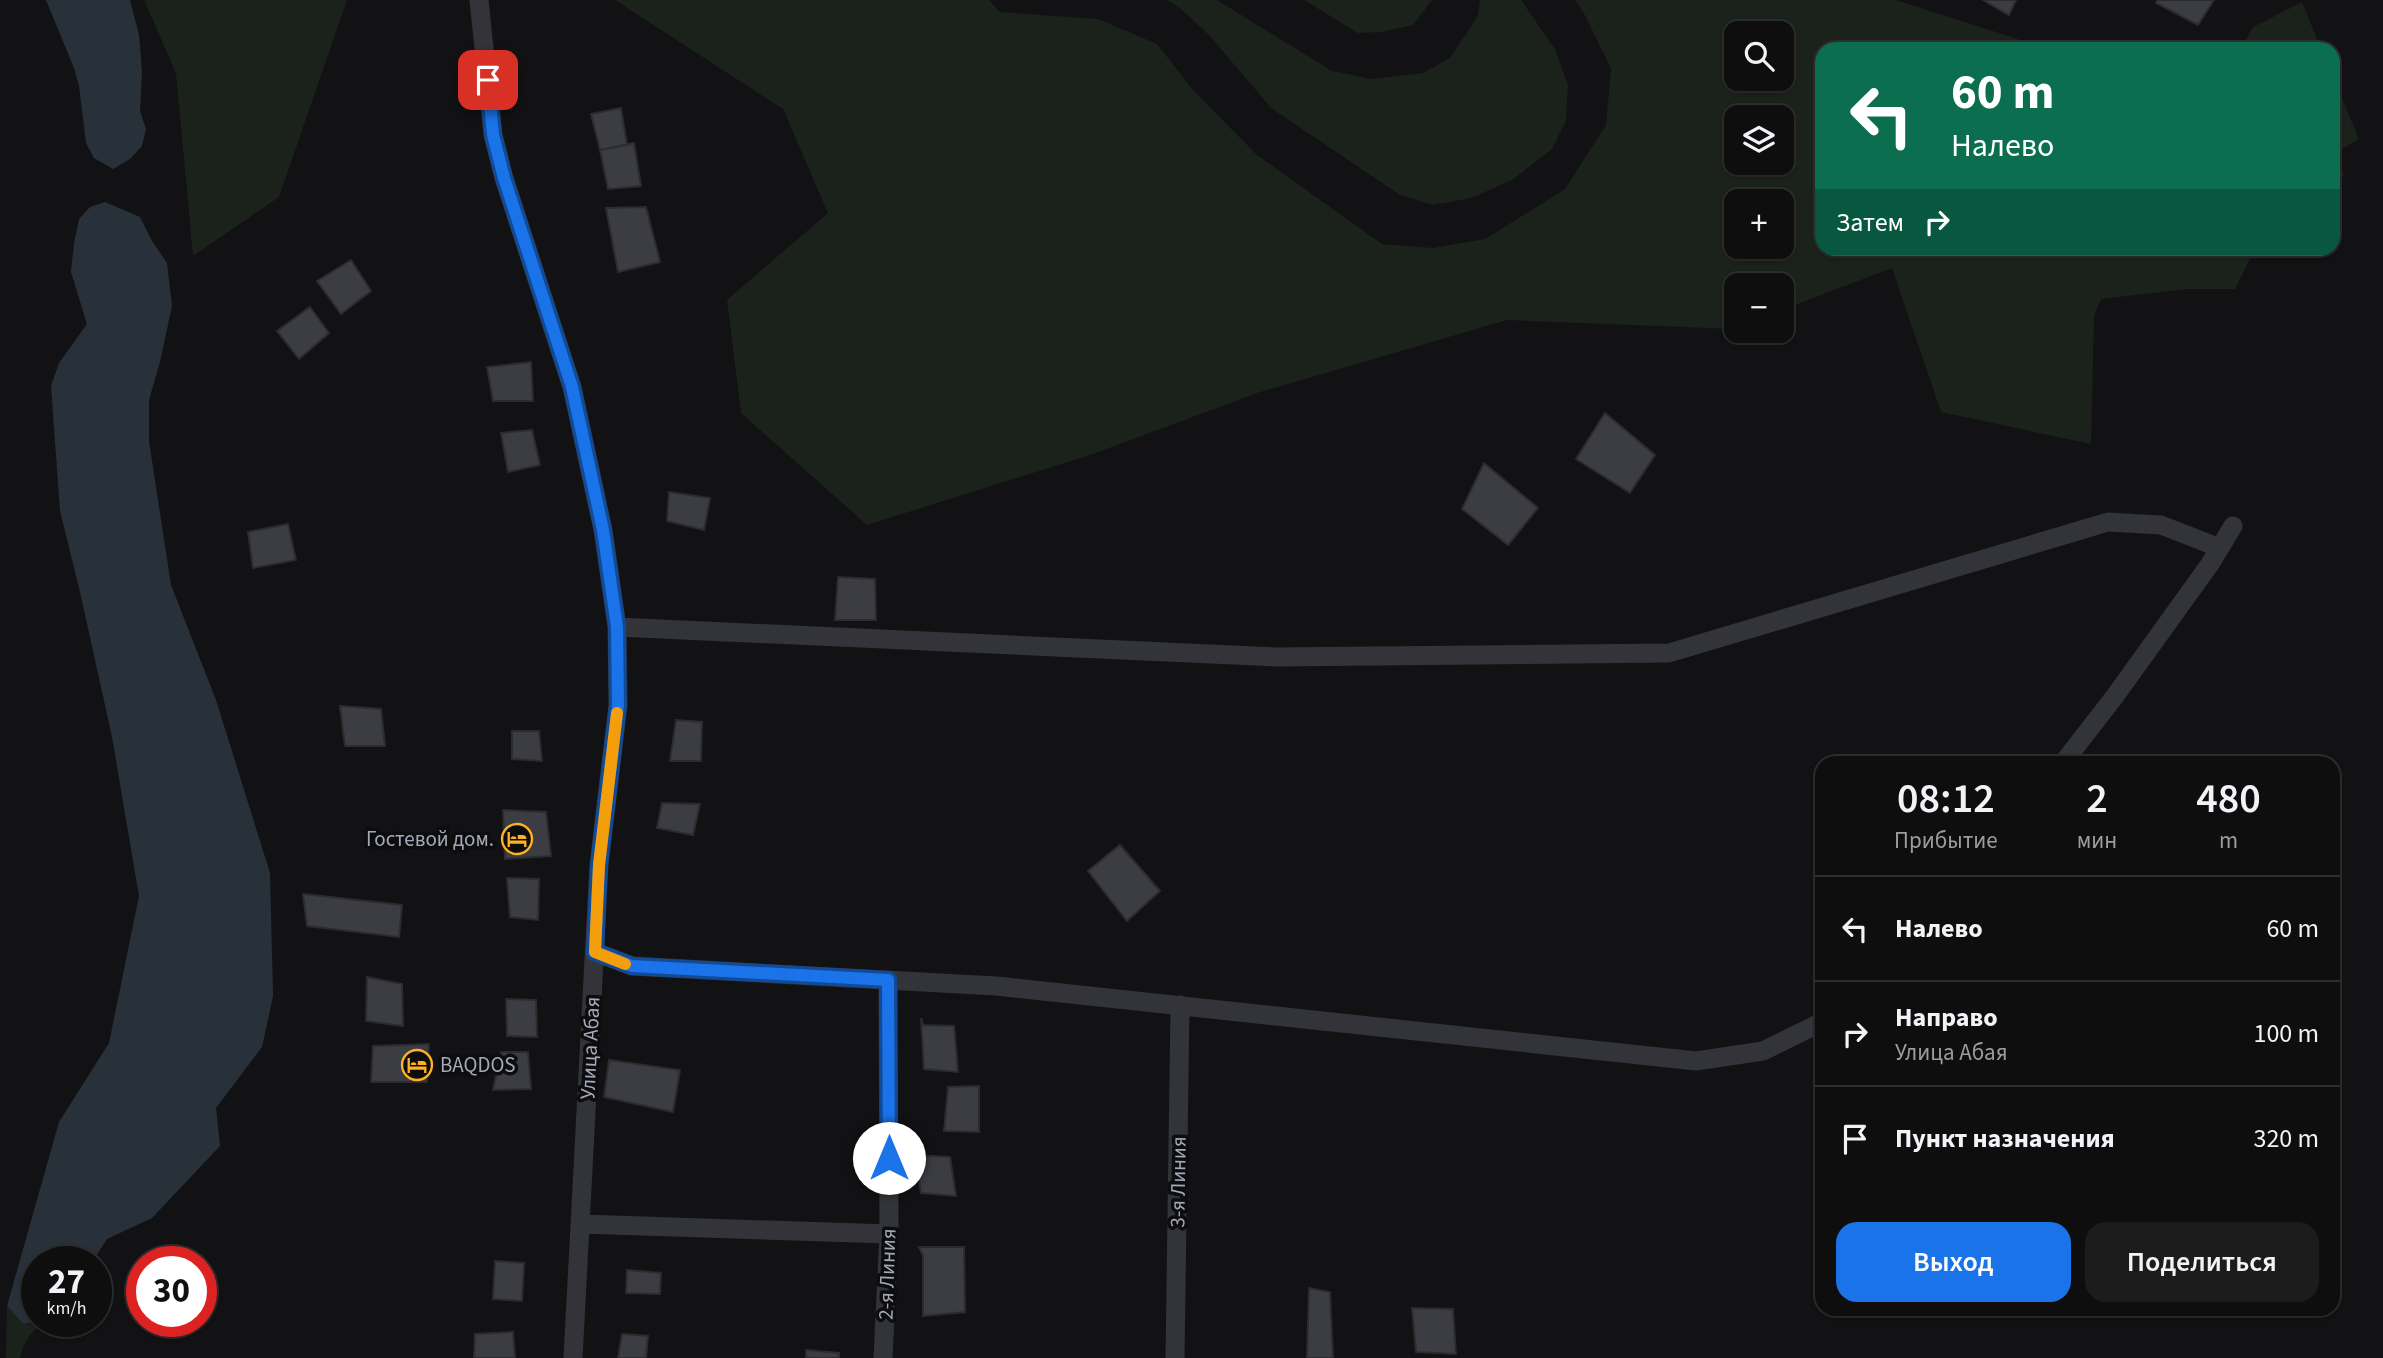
<!DOCTYPE html>
<html lang="ru">
<meta charset="utf-8">
<style>
body{margin:0;font-family:"Source Sans 3",sans-serif;background:#1c1c1d;color:#f1f3f6;height:100vh;display:flex;flex-direction:column;font-size:26px;white-space:nowrap}
*{box-sizing:border-box;margin:0}
p{font-size:23px;color:#9b9c9e}
.icon{flex:none;width:38px;height:38px;fill:none;stroke:currentColor;stroke-width:2;stroke-linecap:round;stroke-linejoin:round}
.map{position:relative;flex:1;overflow:hidden}
.drawer{position:absolute;left:1815px;top:756px;width:525px;height:560px;display:flex;flex-direction:column;background:#0e0e0f;border-radius:21px;box-shadow:0 2px 5px #0004,0 0 0 2px #2e2e2f}
.drawer>*{flex:none}
.top-card{position:absolute;left:1815px;top:42px;width:525px;height:214px;border-radius:21px;box-shadow:0 2px 5px #0004,0 0 0 2px #2e2e2f;background:#0b6e4f;color:#fff;overflow:hidden}
.tools{position:absolute;left:1724px;top:21px;display:grid;gap:14px}
.tools a{display:grid;place-items:center;width:70px;height:70px;border-radius:14px;background:#0e0e0f;box-shadow:0 2px 5px #0004,0 0 0 2px #2e2e2f;font-size:35px}
.speed{position:absolute;left:21px;top:1246px;display:flex;gap:14px;font-size:35px;font-weight:700;text-align:center}
.speed>*{display:grid;place-content:center;width:91px;height:91px;border-radius:50%;background:#0e0e0f;box-shadow:0 2px 5px #0004,0 0 0 2px #2e2e2f;line-height:1}
.speed small{font-size:18px;font-weight:400}
.speed .limit{border:10px solid #d22;background:#fff;color:#111}
.pin{position:absolute;display:grid;place-items:center;width:60px;height:60px;color:#fff;margin:-30px;border-radius:14px;box-shadow:0 4px 10px #0006}
.me{position:absolute;width:77px;margin:-38px;rotate:0deg;stroke-linejoin:round;filter:drop-shadow(0 0 5px #0008)}
.turn{display:flex;align-items:center;gap:24px;height:147px;padding:0 21px;font-size:32px}
.turn .icon{width:91px;height:91px;stroke-width:2.5}
.turn b{display:block;font-size:49px;line-height:60px}
.then{display:flex;align-items:center;height:66px;padding:0 21px;background:#0003;gap:14px;font-size:26px}
.eta{display:flex;justify-content:space-evenly;align-items:center;height:119px;text-align:center}
.eta b{font-size:42px;font-weight:600;line-height:49px}
.button{display:flex;gap:14px;margin-top:auto;padding:14px 21px}
.button a{flex:1;height:80px;border-radius:21px;background:#1a73e8;color:#fff;font-size:28px;font-weight:600;line-height:80px;text-align:center}
.button a+a{background:#1c1c1d;color:#f1f3f6}
ul{padding:0;list-style:none}
li{display:flex;align-items:center;gap:21px;height:105px;padding:0 21px;border-top:2px solid #2e2e2f}
li div{flex:1}
li b{display:block;font-size:26px}
li em{font-style:normal}
.map>svg:first-child{display:block}
.green{fill:#1a221b;fill-rule:evenodd}
.water{fill:#283139}
.building{fill:#3c3d42;stroke:#2c2c30;stroke-width:2}
.lines{fill:none;stroke-linecap:round;stroke-linejoin:round}
.minor{stroke:#333439;stroke-width:19}
.route-casing{stroke:#114b97;stroke-width:18}
.route{stroke:#1a73e8;stroke-width:12}
.slow{stroke:#f59e0b;stroke-width:12}
.labels{text-anchor:middle;stroke-width:7;stroke-linejoin:round;paint-order:stroke}
.poi-label{font-size:21px;fill:#a3a9b6;stroke:#0d0d0f;text-anchor:end}
.street-label{font-size:21px;fill:#a3a9b6;stroke:#0d0d0f}
</style>
<div class="map">
<svg width="2383" height="1358" viewBox="0 0 2383 1358">
<rect width="100%" height="100%" fill="#121214"/>
<path class="green" d="M144 0H347L279 197 193 256 176 73Z
M615 0H989L1000 12 1098 19 1157 44 1194 91 1256 154 1382 244 1433 248 1485 239 1565 189 1606 125 1611 69 1586 17 1575 0H1896L2049 49H1822V248L2255 249 2235 289H2187L2101 299 2094 316 2091 444 1941 412 1892 268 1782 310V285H1736V328L1733 329 1507 320 1257 393 1093 454 867 525 741 413 727 300 828 213 783 109ZM1782 33V79H1736V33ZM1782 117V163H1736V117ZM1782 201V247H1736V201Z
M1167 0H1217L1332 71 1372 79 1423 73 1450 58 1478 16 1480 0H1521L1555 49 1568 85 1566 121 1552 149 1512 180 1471 198 1433 205 1400 195 1271 108 1210 36 1180 8Z
M1304 0H1432L1413 25 1381 32 1358 33Z
M2302 2 2321 49H2241L2253 27Z
M2333 77 2359 139 2337 152 2344 177 2333 168Z
M7 1306 23 1324 44 1321C31 1332 24 1342 20 1358H6Z"/>
<path class="water" d="M46 0H130L139 35 142 72 140 111 146 129 142 146 130 159 113 169 94 158 86 143 79 86 74 68Z
M105 202 140 217 152 241 167 263 172 306 160 362 149 400V441L171 585 216 700 270 873 273 996 262 1047 216 1108 220 1146 152 1218 107 1239 92 1262H37V1321L23 1324 7 1306 59 1122 109 1043 139 896 112 737 80 592 60 511 51 386 59 363 87 324 71 272 74 243 79 219 90 207Z"/>
<path class="building" d="M1983 0H2016L2009 15Z
M2157 0H2214L2198 25 2156 3Z
M621 108 627 145 600 150 591 114Z
M634 143 641 186 608 189 600 150Z
M646 207 660 262 618 272 606 208Z
M351 260 371 291 341 314 317 281Z
M310 307 329 333 299 359 277 331Z
M531 362 533 401H493L487 367Z
M1605 413 1655 455 1630 493 1576 459Z
M532 430 540 465 508 472 501 433Z
M1484 463 1538 508 1508 545 1462 509Z
M669 492 710 498 704 530 667 521Z
M288 524 296 560 253 568 248 532Z
M838 577 875 579 876 620H835Z
M340 706 381 709 385 746H345Z
M676 720 702 722 701 761H670Z
M512 731H539L542 761 512 759Z
M662 803 700 804 693 835 657 828Z
M503 810 546 812 551 856 505 859Z
M1120 845 1160 891 1127 921 1088 871Z
M507 878 539 879 538 920 510 917Z
M303 894 402 905 399 937 307 926Z
M367 977 402 984 403 1026 366 1021Z
M506 999 536 1000 537 1037 507 1036Z
M921 1018 923 1025 954 1026 958 1072 924 1069Z
M429 1044 427 1082H371L373 1046Z
M501 1052H528L531 1089 493 1090Z
M609 1060 680 1070 673 1112 604 1097Z
M979 1086V1132L944 1131 948 1087Z
M915 1155 950 1157 956 1196 921 1193Z
M919 1247H964L965 1312 923 1316V1256Z
M495 1261 524 1263 522 1301 493 1299Z
M627 1270 661 1273 660 1294 626 1293Z
M1309 1288 1330 1292 1333 1358H1307Z
M1412 1308 1453 1309 1456 1354 1416 1352Z
M513 1332 515 1358H474L475 1334Z
M622 1334 648 1336 646 1358H618Z
M806 1350 839 1353V1358H806Z"/>
<g class="lines">
<path class="minor" d="M479 0 493 135 504 178 572 387 603 530 617 627 618 705 599 865 573 1358
M617 627 1276 657 1669 653 2108 522 2161 525 2220 548
M2063 763 2115 696 2210 564 2233 526
M595 952 632 966 996 986 1696 1061 1763 1051 1822 1022
M581 1224 889 1234
M883 1358 889 1234 888 980
M1175 1358 1180 1005"/>
</g>
<g class="lines">
<g class="route-casing">
<path id="route" d="M488 80 493 135 504 178 572 387 603 530 617 627 618 705 599 865 595 952 632 966 888 980 889 1158"/>
</g>
<use href="#route" class="route"/>
<path class="slow" d="M617 713 599 865 595 952 625 964"/>
</g>
<defs>
<g id="hotel-ring" transform="scale(1.575)"><circle r="9.5" fill="#0d0d0f" stroke="#fcb223" stroke-width="1.5"/><path d="M-6-4.5h1.5V1H6V5H4.5V3h-9V5H-6ZM-4 0a1.8 1.8 0 1 1 3.6 0ZM.5 0V-2.5h3Q6-2.5 6 0Z" fill="#fcb223"/></g>
</defs>
<g fill-rule="evenodd">
<use href="#hotel-ring" x="517" y="839"/>
<use href="#hotel-ring" x="417" y="1065"/>
</g>
<g class="labels">
<g class="poi-label">
<text x="494" y="846">Гостевой дом.</text>
<text x="440" y="1072" text-anchor="start">BAQDOS</text>
</g>
<g class="street-label">
<text transform="translate(590 1048) rotate(-87)" y="7">Улица Абая</text>
<text transform="translate(1178 1182) rotate(-89)" y="7">3-я Линия</text>
<text transform="translate(887 1274) rotate(-88)" y="7">2-я Линия</text>
</g>
</g>
</svg>
<div class="tools">
<a><svg class="icon" aria-label="search" viewBox="0 0 24 24"><circle cx="10" cy="10" r="6"/><path d="M15 15l6 6"/></svg></a>
<a><svg class="icon" aria-label="layers" viewBox="0 0 24 24"><path d="M12 4l9 5-9 5-9-5zM3 14l9 5 9-5"/></svg></a>
<a>+</a>
<a>−</a>
</div>
<div class="speed"><div>27<small>km/h</small></div><div class="limit">30</div></div>
<div class="pin" style="left:488px;top:80px;background:#d93025"><svg class="icon" aria-label="arrive" viewBox="0 0 24 24"><path d="M6 21V4h12l-3 4 3 4H6"/></svg></div>
<svg class="me" style="left:889px;top:1158px" viewBox="-20 -20 40 40"><circle r="19" fill="#fff"/><path d="M0-13L10 11 0 6-10 11z" fill="#1a73e8"/></svg>
<div class="top-card">
<div class="turn"><svg class="icon" aria-label="left" viewBox="0 0 24 24"><path d="M17 20v-9H6M10 6l-5 5 5 5"/></svg><div><b>60 m</b>Налево</div></div>
<div class="then">Затем<svg class="icon" aria-label="right" viewBox="0 0 24 24"><path d="M7 20v-9h11M14 6l5 5-5 5"/></svg></div>
</div>
<section class="drawer">
<div class="eta">
<div><b>08:12</b><p>Прибытие</p></div>
<div><b>2</b><p>мин</p></div>
<div><b>480</b><p>m</p></div>
</div>
<ul>
<li><svg class="icon" aria-label="left" viewBox="0 0 24 24"><path d="M17 20v-9H6M10 6l-5 5 5 5"/></svg><div><b>Налево</b></div><em>60 m</em></li>
<li><svg class="icon" aria-label="right" viewBox="0 0 24 24"><path d="M7 20v-9h11M14 6l5 5-5 5"/></svg><div><b>Направо</b><p>Улица Абая</p></div><em>100 m</em></li>
<li><svg class="icon" aria-label="arrive" viewBox="0 0 24 24"><path d="M6 21V4h12l-3 4 3 4H6"/></svg><div><b>Пункт назначения</b></div><em>320 m</em></li>
</ul>
<div class="button"><a>Выход</a><a>Поделиться</a></div>
</section>
</div>
